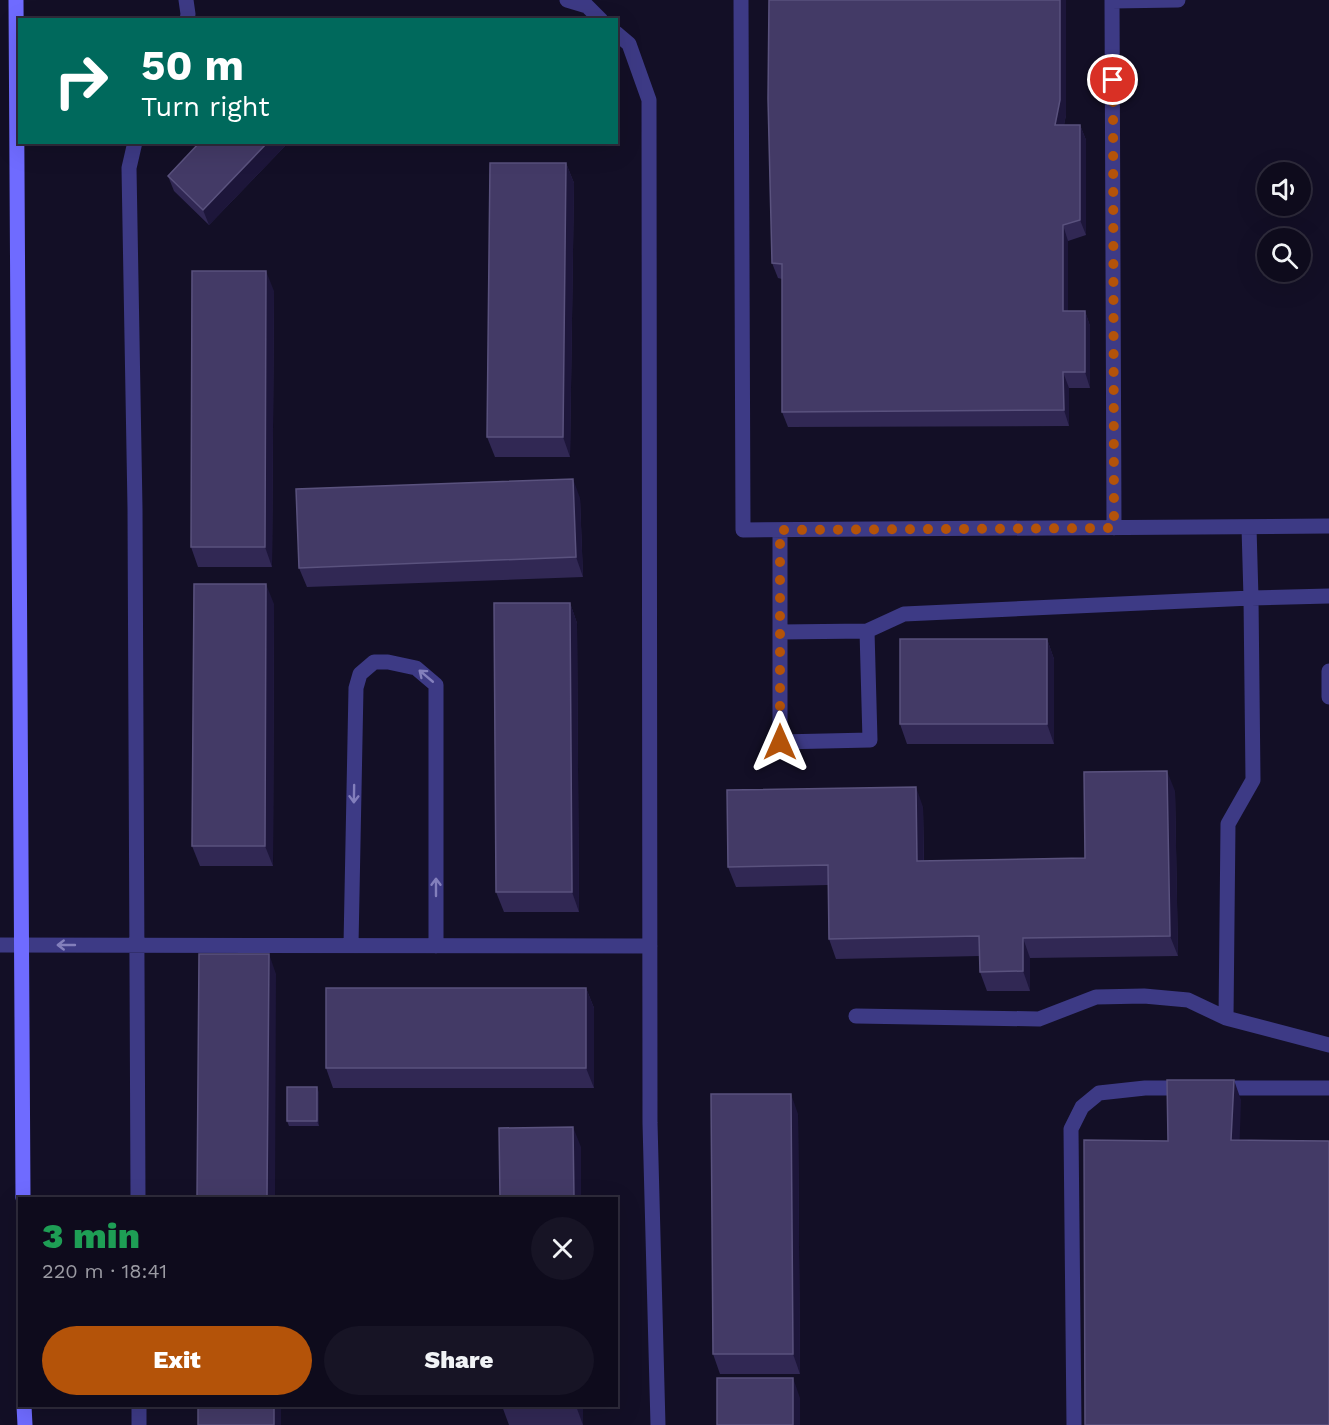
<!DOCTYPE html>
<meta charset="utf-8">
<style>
body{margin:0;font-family:"Work Sans",sans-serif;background:#171425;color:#f1f3f6;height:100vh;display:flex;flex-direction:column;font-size:22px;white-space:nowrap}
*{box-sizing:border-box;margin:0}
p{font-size:20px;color:#9b9ba3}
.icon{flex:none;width:33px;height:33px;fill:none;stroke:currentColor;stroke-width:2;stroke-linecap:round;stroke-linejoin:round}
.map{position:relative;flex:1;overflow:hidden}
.panel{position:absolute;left:18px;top:1197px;width:600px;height:210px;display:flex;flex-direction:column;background:#0e0b1c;border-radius:0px;box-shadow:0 6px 24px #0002,0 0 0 2px #2e2b3b}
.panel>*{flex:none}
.top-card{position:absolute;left:18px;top:18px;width:600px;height:126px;border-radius:0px;box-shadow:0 6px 24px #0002,0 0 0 2px #2e2b3b;background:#00695c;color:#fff;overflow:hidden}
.tools{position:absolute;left:1257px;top:162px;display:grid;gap:12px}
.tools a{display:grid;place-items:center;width:54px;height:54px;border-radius:50%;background:#0e0b1c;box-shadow:0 6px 24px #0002,0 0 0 2px #2e2b3b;font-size:30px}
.pin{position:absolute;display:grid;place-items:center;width:51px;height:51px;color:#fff;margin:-26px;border:3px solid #fff;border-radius:50%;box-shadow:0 2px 6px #0007}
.me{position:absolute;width:66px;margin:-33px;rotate:0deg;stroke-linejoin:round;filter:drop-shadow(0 0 4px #0008)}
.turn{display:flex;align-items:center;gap:21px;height:126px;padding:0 24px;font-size:27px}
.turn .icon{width:78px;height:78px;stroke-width:2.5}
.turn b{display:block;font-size:42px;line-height:51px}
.round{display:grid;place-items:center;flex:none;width:63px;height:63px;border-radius:32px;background:#171425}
.headline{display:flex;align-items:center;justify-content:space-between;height:102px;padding:0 24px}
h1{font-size:36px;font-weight:800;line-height:45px;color:#1e9e55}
.button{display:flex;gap:12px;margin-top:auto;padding:12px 24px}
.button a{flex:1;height:69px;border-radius:36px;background:#b45309;color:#fff;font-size:24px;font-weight:800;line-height:69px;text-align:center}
.button a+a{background:#171425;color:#f1f3f6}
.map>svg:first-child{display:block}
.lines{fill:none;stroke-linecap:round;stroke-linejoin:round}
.lane{stroke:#3d3a85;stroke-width:15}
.secondary{stroke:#6f6bff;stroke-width:15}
.wall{fill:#312854}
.shaded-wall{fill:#1d163a}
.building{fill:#433a66;stroke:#5a527e;stroke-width:1.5}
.oneway{stroke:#837fbc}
.route{stroke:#b45309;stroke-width:10;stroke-dasharray:0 18}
</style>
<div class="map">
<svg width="1329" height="1425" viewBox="0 0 1329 1425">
<rect width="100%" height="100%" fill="#130f26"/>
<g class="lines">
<path class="lane" d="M186 0 188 14 187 20
M567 0 587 6 601 20
M741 0 743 530 1329 526
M1112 0 1114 528
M1112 1 1178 0
M616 33 629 44 649 100 650 1123 658 1425
M135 142 129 168 135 508 138 1198
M780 530V632L867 631 904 614 1251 598 1249 527
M780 632V742L870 740 867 631
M1329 671V697
M0 945 650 946
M351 945 356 688 360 674 374 662H388L416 668 436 685V946
M856 1016 1039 1019 1096 997 1144 996 1188 1000 1226 1018 1329 1045
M1226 1018 1228 824 1253 780 1251 598 1329 596
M1218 1088H1329
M139 1406V1425
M1074 1425 1071 1129 1082 1107 1099 1093 1145 1088H1185"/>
<path class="secondary" d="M16 0 23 1198
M24 1406 25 1425"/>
</g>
<path class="wall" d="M1066 0V115L1064 125H1080L1086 140V235L1068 241V311H1085L1090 326V388H1069V426L788 427 782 412V279L778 278 772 263Z
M200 142H289L209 225 174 191 168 176Z
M566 163 574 183 570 457H495L487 437Z
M274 291 272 567H198L191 547Z
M580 498 583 577 307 587 299 568Z
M570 603 577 623 579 912H504L496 892Z
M274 604 273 866H200L192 846Z
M1047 639 1054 659V744H907L900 724Z
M1175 791 1178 956 1030 958V991H987L980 972V956L836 959 829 939 828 885 736 887 728 867 923 807 924 861 1085 858Z
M586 988 594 1008V1088H333L326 1068Z
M319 1092V1126H289L287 1121Z
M798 1114 800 1374H720L713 1354Z
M502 1406H583V1425H509Z"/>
<path class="shaded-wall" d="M1060 0H1066V115L1061 140 1055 125Z
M1080 125 1086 140V235L1080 220Z
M268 142H289L209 225 203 210Z
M566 163 574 183 570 457 563 437Z
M1063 225 1068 241V326L1063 311Z
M266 271 274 291 272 567 265 547Z
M1085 311 1090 326V388L1085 372Z
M1063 372 1069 388V426L1064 410Z
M573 479 580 498 583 577 576 557Z
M266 584 274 604 273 866 265 846Z
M570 603 577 623 579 912 572 892Z
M1047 639 1054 659V744L1047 724Z
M1167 771 1175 791 1178 956 1170 936Z
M916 787 923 807 924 881 917 861Z
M1023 938 1030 958V991L1023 971Z
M269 954 276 974 275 1198H267Z
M586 988 594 1008V1088L586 1068Z
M1234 1080 1241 1100 1239 1160 1231 1140Z
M317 1087 319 1092V1126L317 1121Z
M791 1094 798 1114 800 1374 793 1354Z
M573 1127 581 1147V1198H574Z
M793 1378 800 1398V1425H793Z
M274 1406H281V1425H274Z
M576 1406H583V1425Z"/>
<path class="building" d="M769 0H1060V100L1055 125H1080V220L1063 225V311H1085V372H1063L1064 410 782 412V264L772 263 768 99Z
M200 142H268L203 210 168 176Z
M490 163H566L563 437H487Z
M192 271H266L265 547H191Z
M573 479 576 557 299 568 296 489Z
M194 584H266L265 846H192Z
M494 603H570L572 892H496Z
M900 639H1047V724H900Z
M1167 771 1170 936 1023 938V971L980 972 979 936 829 939 828 865 728 867 727 790 916 787 917 861 1085 858 1084 772Z
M199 954H269L267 1198H197Z
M326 988H586V1068H326Z
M1167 1080H1234L1231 1140 1329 1141V1425H1085L1084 1140 1168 1141Z
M287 1087H317V1121H287Z
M711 1094H791L793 1354H713Z
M573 1127 574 1198H500L499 1128Z
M717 1378H793V1425H717Z
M198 1406H274V1425H198Z"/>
<defs><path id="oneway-shaft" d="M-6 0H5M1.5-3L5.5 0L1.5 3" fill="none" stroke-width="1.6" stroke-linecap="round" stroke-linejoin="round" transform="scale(1.5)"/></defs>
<g class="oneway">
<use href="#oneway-shaft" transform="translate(426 676) rotate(-140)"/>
<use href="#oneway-shaft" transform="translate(354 794) rotate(91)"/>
<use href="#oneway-shaft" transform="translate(436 887) rotate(-90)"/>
<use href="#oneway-shaft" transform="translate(66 945) rotate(180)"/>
</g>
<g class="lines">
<path class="route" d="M780 742V530L1114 528 1113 80"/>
</g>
</svg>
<div class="tools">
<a><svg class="icon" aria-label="sound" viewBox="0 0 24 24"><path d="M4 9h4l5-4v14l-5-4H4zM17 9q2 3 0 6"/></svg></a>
<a><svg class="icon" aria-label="search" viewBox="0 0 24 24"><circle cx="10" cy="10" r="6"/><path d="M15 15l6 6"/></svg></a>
</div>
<div class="pin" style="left:1113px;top:80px;background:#d93025"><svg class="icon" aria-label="arrive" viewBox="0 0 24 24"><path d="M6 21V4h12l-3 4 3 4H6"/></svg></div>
<svg class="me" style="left:780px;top:742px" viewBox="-20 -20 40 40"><path d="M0-17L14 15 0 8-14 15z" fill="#b45309" stroke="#fff" stroke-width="4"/></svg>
<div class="top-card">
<div class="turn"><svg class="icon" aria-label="right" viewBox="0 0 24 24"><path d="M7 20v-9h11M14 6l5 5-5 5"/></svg><div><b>50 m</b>Turn right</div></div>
</div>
<section class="panel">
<div class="headline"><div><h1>3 min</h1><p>220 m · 18:41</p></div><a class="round"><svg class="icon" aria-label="close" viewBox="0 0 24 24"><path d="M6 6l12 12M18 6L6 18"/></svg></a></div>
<div class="button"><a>Exit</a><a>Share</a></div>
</section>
</div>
